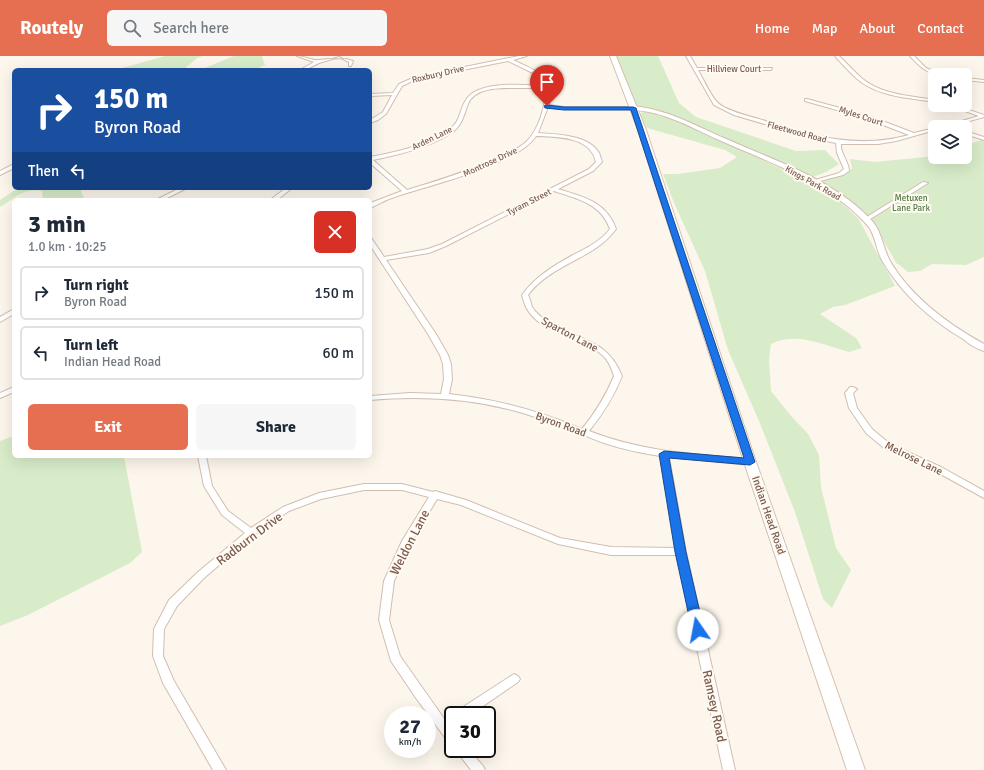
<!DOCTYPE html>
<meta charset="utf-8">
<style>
body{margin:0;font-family:Signika,sans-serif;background:#f6f6f7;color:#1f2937;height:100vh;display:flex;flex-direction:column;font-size:15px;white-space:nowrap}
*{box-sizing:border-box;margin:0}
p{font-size:13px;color:#747a83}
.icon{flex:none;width:22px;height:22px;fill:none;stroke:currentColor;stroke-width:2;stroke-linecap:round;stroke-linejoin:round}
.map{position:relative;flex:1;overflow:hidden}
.sheet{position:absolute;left:12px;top:142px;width:360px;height:260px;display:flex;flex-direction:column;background:#fff;border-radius:6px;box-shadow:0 4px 16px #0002}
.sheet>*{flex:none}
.guide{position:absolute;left:12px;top:12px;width:360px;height:122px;border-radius:6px;box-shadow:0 4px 16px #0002;background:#1a4fa0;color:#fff;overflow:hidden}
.buttons{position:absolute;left:928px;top:12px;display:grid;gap:8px}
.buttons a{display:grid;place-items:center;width:44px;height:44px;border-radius:6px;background:#fff;box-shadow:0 4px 16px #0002;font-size:20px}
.speed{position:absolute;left:384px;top:650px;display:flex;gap:8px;font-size:20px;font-weight:700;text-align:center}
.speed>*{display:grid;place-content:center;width:52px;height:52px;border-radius:50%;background:#fff;box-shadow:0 4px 16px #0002;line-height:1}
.speed small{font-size:10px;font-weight:400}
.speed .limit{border:2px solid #111;border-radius:6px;background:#fff;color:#111}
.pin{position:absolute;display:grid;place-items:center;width:34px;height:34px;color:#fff;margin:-41px -17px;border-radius:50% 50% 50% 0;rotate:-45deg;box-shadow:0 0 4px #0007}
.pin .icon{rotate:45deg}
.me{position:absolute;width:44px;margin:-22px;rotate:348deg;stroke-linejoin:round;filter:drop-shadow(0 0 3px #0008)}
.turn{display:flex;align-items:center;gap:14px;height:84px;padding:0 16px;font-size:18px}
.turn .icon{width:52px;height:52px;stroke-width:2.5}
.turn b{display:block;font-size:28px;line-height:34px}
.then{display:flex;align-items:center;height:38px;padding:0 16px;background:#0003;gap:8px;font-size:15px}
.round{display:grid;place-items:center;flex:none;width:42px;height:42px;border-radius:6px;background:#f6f6f7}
.summary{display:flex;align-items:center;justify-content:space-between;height:68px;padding:0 16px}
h1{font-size:24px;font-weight:700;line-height:30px}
.primary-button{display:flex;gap:8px;margin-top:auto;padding:8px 16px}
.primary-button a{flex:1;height:46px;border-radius:6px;background:#e76f51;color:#fff;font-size:16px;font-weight:700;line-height:46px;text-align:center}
.primary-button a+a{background:#f6f6f7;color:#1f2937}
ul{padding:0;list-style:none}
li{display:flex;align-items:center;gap:12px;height:54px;margin:0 8px 6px;padding:0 8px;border:2px solid #e0e1e3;border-radius:6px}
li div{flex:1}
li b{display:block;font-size:15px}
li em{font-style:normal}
header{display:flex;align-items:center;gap:24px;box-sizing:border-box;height:56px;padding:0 20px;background:#e76f51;color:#fff}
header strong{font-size:19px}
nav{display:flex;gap:22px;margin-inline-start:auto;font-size:14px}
.search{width:280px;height:36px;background:#f6f6f7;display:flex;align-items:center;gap:10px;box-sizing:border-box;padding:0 14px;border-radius:6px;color:#747a83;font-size:15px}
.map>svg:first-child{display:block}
.green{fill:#d8ecc9}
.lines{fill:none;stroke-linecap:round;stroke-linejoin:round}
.minor-casing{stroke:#d1beb0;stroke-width:2}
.tertiary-casing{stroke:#d1beb0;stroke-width:2}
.secondary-casing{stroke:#d6c0b0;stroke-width:2}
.minor{fill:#fff;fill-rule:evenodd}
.tertiary{fill:#fff;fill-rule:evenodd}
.secondary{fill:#fff;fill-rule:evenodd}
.route{fill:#1a73e8;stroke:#114b97}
.labels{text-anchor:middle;stroke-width:4;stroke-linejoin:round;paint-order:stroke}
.far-street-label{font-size:9px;fill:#7a5c4d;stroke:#fffaf3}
.far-park-label{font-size:9px;fill:#537a41;stroke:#fffaf3}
.street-label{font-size:11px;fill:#7a5c4d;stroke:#fffaf3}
.near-street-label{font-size:13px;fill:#7a5c4d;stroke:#fffaf3}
</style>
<header>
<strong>Routely</strong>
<div class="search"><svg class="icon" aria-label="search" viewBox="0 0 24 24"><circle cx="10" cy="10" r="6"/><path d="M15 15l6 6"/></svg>Search here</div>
<nav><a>Home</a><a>Map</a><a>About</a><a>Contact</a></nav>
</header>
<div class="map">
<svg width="984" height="714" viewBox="0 0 984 714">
<rect width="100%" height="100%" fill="#fdf6ec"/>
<path class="green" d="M165 0H203L197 2 183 14H115Z
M234 0H262L265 9 254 14H200Z
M613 0H658L679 47 696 61 796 95 825 94 839 108 826 116 813 121 774 106 670 59 633 52Z
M644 55 666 59 810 126 836 142 858 162 895 230 845 249 833 251 820 258 856 282 862 292 849 296C825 289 795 275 771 288L769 303 771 335 792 361 808 378 819 399 821 431 836 492 851 514 832 552 823 543 795 456 759 365 728 294 705 215 674 147 663 118H677L720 112 737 101 725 94 647 72 640 58Z
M981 84H984V201L966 209 932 208 920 215 908 216 898 208H897L875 170 818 127 846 118 852 112 850 103 875 106 935 100 965 101V90Z
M18 132H80L84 143 43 144 42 135C25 131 14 142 0 151V144Z
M14 380V400H124L142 496 130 507 28 559 0 570V385Z"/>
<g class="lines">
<g class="minor-casing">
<path id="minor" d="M297 0C304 0 312 5 319 4 333 3 339 0 353 5L351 10H349V6L339 1 319 7 305 14H300L314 6Z
M519 0H527L513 4C534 14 555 19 549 49L564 51H633L635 52 633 53H564L548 51 538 77C556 78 589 79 599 97 600 99 601 103 602 106L593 115 558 133C583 141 606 145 616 173 595 203 552 207 528 239 530 243 531 247 532 251 535 256 540 260 545 264 575 285 606 280 622 320 614 340 603 358 589 375 643 396 693 398 750 403L754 406 750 409 669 401 686 496 735 714H723L677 499H611L558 488 461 449 437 443 412 485 394 525 389 564 400 600 445 664 453 660V671L452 672 453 674V688L449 687 416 642 391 605 379 564 384 525 402 485 429 441 402 434H364L321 443 289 455 254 479 204 522 177 550 164 573 163 600 174 625 226 714H213L163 627 153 600 154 573 169 544 198 516 245 477 222 459 204 430 198 400H206L212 430 228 455 251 472 283 451 319 437 364 428H402L433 436 435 435 466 444 560 482 611 491 676 492 660 400C641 397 622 393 604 387 582 379 561 369 538 362 484 343 427 339 370 344V340L410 337 441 338 444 323 443 308 440 299 428 278 370 189V182L372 183 384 201 428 193 442 188 589 113 596 106C590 80 558 81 536 80 518 109 426 130 392 142 384 144 378 149 370 152V148L373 146 402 135 370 107V101C397 96 428 89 450 73 461 65 459 54 466 44 478 24 524 29 544 30L539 20 508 5 417 23 402 30 386 58 378 64 370 67V64L383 56 392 39 370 40V38L393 37 399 28 415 21ZM509 32H545C547 47 538 76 526 86 517 94 505 99 494 103 466 116 437 125 407 134L373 104C398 99 433 91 454 75 463 67 464 58 468 48 474 33 495 32 509 32ZM554 135C577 143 601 147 610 173 600 186 586 192 573 199 553 210 535 221 522 239 523 243 524 247 526 251 540 280 586 279 606 303 610 308 612 314 614 320 606 339 596 356 582 373 539 355 496 343 449 338L452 323 451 308 448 299 436 278 386 204 429 197 446 190Z
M686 0H690L697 12H772L771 14H698C704 24 709 37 717 46 724 54 748 60 759 63 812 79 854 94 909 79L865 62 805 45V43H807L869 60 914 77 935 72V74L896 85 878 88H841C840 98 849 105 849 115L843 119 812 127V125L839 117 844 113 837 97 836 87 812 82 734 59 714 49Z
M835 0H839C848 8 855 17 864 24 884 39 911 40 935 44V46C910 42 882 41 861 26 852 19 843 9 835 0Z
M910 0H914L926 12 943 19C928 19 919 10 910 0Z
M965 22 984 24V26L965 24Z
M948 49H954L984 59V61L948 71H941L979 60Z
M965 75 984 81V84L965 78Z
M14 108V112L0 119V115Z
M923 126 928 127 867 165 862 164Z
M180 132H187L163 144H156Z
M286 132H292L277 144H270Z
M14 253V258L0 266V261Z
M14 331V336L0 342V337Z
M850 331H853L857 333 853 337 857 352 872 373 890 388 941 411 984 435V442L935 415 884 392 866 377 849 352 845 337Z
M514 618 518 620 520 623 518 626 470 659H455L457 655Z
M455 693H468L483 710 485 714H471Z"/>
</g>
<g class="tertiary-casing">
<path id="tertiary" d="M633 50C666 53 694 69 724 82 773 104 836 124 873 166 882 177 883 192 890 205 911 241 948 268 984 288V295C977 293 969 288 963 283 931 264 902 238 883 206 876 195 876 180 868 170 832 127 768 106 719 84 701 76 683 66 664 60 653 56 642 55 631 53V51Z"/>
</g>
<g class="secondary-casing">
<path id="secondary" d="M610 0H616L646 74 756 406 865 714H847L744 406 638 74Z"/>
</g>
<use href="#minor" class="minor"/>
<use href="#tertiary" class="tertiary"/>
<use href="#secondary" class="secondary"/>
</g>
<path class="route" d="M547 49 564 51H633L636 52 755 406 750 409 669 402 686 496 704 574 702 577 698 578 693 577 692 574 675 496 659 398 664 395 744 402 631 54H564L545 52 544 50Z"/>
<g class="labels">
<g class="far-street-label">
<text x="734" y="16">Hillview Court</text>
<text transform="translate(438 18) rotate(-13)" y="3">Roxbury Drive</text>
<text transform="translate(861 60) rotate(18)" y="3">Myles Court</text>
<text transform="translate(797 76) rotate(15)" y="3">Fleetwood Road</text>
<text transform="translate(432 82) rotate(-26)" y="3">Arden Lane</text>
<text transform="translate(490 106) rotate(-25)" y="3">Montrose Drive</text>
<text transform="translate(813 127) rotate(29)" y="3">Kings Park Road</text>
<text transform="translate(529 146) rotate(-27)" y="3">Tyram Street</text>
</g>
<g class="far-park-label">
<text x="911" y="145">Metuxen<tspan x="911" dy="10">Lane Park</tspan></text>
</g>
<g class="street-label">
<text transform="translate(570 278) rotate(28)" y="4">Sparton Lane</text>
<text transform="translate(561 368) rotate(20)" y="4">Byron Road</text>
<text transform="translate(914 402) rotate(26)" y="4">Melrose Lane</text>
<text transform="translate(769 459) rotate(71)" y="4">Indian Head Road</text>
</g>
<g class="near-street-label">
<text transform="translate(249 482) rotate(-37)" y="5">Radburn Drive</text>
<text transform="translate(409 486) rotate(-63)" y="5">Weldon Lane</text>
<text transform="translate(715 650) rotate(78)" y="5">Ramsey Road</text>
</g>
</g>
</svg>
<div class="buttons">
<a><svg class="icon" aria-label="sound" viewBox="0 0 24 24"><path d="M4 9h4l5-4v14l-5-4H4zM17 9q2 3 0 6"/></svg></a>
<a><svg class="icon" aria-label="layers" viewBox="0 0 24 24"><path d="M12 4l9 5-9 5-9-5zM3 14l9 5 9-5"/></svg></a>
</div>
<div class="speed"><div>27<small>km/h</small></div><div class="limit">30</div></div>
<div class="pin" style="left:547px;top:50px;background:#d93025"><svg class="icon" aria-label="arrive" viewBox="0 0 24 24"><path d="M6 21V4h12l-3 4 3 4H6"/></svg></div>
<svg class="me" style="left:698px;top:574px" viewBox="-20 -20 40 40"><circle r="19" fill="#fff"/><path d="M0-13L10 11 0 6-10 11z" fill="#1a73e8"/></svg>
<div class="guide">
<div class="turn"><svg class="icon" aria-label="right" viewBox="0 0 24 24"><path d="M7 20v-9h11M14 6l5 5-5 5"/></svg><div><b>150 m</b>Byron Road</div></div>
<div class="then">Then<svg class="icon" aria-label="left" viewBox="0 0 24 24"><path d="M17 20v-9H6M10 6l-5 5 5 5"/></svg></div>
</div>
<section class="sheet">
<div class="summary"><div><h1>3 min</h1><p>1.0 km · 10:25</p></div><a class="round" style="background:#d93025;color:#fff"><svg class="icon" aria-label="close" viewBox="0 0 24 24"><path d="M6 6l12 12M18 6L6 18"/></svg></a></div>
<ul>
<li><svg class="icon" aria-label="right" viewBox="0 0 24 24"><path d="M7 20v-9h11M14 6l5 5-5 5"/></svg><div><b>Turn right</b><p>Byron Road</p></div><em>150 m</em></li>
<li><svg class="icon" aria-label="left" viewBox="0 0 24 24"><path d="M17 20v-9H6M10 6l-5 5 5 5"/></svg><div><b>Turn left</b><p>Indian Head Road</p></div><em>60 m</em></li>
</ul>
<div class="primary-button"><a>Exit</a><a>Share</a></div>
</section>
</div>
